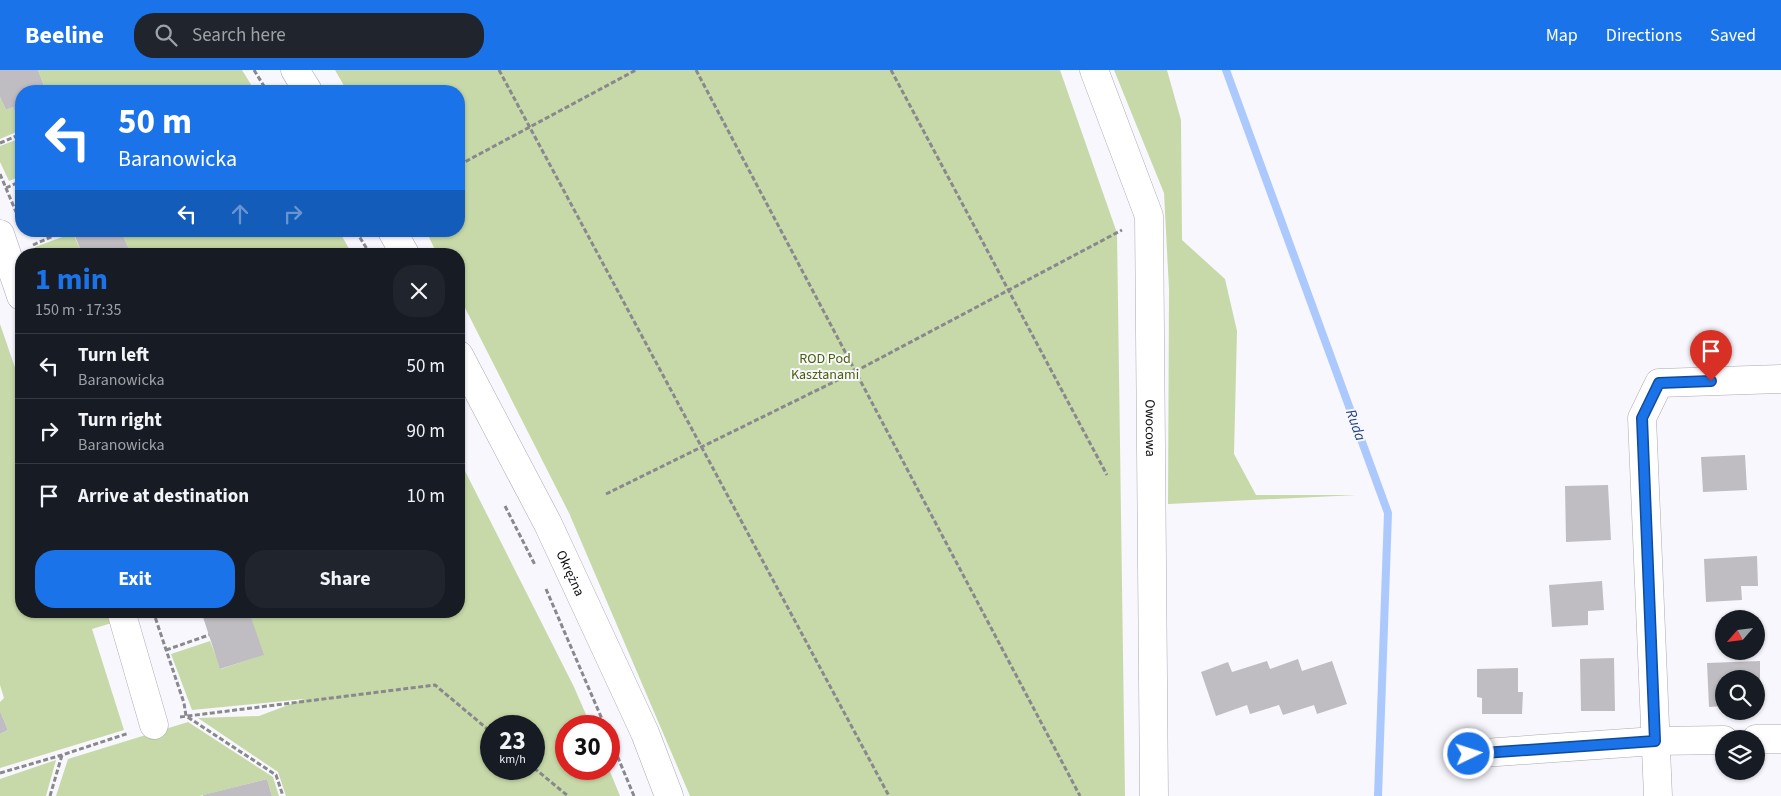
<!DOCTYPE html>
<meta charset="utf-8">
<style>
body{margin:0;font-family:"Source Sans 3",sans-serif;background:#20242c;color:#f1f3f6;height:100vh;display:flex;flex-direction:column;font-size:19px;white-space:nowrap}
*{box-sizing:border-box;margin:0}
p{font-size:16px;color:#9ea1a6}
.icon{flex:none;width:28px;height:28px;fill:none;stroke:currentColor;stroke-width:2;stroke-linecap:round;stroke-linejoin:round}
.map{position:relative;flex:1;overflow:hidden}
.details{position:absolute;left:15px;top:178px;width:450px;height:370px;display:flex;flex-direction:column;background:#171b24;border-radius:20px;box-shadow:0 1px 4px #0004}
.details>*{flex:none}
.top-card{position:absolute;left:15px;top:15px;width:450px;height:152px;border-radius:20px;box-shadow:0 1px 4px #0004;background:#1a73e8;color:#fff;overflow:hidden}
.needle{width:32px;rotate:242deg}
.buttons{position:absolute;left:1715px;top:540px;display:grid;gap:10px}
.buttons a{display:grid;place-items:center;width:50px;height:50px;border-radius:50%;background:#171b24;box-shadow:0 1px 4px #0004;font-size:25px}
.speed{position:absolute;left:480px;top:645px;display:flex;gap:10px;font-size:25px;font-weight:700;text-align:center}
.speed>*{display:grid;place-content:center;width:65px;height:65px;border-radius:50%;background:#171b24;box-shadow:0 1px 4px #0004;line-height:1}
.speed small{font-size:12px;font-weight:400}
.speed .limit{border:8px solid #d22;background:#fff;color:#111}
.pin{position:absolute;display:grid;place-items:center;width:42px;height:42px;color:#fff;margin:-51px -21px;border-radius:50% 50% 50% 0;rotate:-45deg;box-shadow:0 0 5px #0007}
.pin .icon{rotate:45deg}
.me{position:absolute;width:55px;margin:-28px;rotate:86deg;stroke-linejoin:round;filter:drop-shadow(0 0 4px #0008)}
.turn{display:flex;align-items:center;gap:18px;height:105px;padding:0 20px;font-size:22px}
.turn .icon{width:65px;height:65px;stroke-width:2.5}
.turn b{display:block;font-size:35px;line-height:42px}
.lanes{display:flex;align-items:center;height:48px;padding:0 20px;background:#0003;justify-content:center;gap:25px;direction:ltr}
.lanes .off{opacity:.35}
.round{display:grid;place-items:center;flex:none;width:52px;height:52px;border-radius:20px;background:#20242c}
.headline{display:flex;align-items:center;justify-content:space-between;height:85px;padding:0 20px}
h1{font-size:30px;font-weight:700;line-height:38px;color:#1a73e8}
.cta{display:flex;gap:10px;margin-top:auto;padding:10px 20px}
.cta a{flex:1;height:58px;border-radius:20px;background:#1a73e8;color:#fff;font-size:20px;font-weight:700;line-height:58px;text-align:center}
.cta a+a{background:#20242c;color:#f1f3f6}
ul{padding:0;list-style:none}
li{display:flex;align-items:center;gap:15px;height:65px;padding:0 20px;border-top:1px solid #363941}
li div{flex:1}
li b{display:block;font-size:19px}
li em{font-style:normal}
header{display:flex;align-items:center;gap:30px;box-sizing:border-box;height:70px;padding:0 25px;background:#1a73e8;color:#fff}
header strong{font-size:24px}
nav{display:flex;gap:28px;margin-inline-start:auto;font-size:18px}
.search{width:350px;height:45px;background:#20242c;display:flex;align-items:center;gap:12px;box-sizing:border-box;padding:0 18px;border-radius:20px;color:#9ea1a6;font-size:19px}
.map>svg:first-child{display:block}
.green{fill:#c7d9a8;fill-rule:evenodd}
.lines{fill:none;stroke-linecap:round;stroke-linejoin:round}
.stream{stroke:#acc9fd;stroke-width:8}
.building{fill:#c0bdc2}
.minor-casing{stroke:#aaaab0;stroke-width:29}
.path{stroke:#89898d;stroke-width:3;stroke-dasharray:5 2.5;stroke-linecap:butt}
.minor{stroke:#fff;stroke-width:28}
.route-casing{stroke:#114b97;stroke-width:12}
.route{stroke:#1a73e8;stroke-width:9}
.labels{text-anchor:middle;stroke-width:4;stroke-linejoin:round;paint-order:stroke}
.park-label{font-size:14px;fill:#496006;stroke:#f7f7fd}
.street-label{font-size:14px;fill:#0c0c0e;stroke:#f7f7fd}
.water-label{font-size:15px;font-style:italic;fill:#22427f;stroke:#f7f7fd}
</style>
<header>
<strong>Beeline</strong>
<div class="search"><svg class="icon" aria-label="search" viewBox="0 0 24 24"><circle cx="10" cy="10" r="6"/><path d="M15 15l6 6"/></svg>Search here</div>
<nav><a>Map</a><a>Directions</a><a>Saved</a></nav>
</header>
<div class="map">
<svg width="1781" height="726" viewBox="0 0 1781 726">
<rect width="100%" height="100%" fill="#f7f7fd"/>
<path class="green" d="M38 0H242L255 21H46Z
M335 0H1060L1117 163 1125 726H690L569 443 459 226V184H437L426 161H459V21H347Z
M1114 0H1167L1181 50 1182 170 1225 209 1237 261 1234 384 1256 425H1357L1168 434 1169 219 1164 123Z
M0 27 6 40 13 37 21 58V60L0 69Z
M21 68V106L9 111 0 92V76Z
M121 161H339L352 184H131Z
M73 163 82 184H37L35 177Z
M0 254 21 315V541H112L115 552 92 559 124 660 0 698V664L8 660 0 641V632L4 628 0 615Z
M459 389 574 617 591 656H566V699H609L620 726H286L278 702 198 648 259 646 304 629 192 640 171 584 210 571 221 599 263 585 249 541H459ZM491 656H534V699H491Z
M188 652 273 707 279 726H272L267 709 200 726H56L68 689Z
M56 690 46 726H0V709Z"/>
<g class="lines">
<path class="stream" d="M1226 0 1388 443 1378 726"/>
</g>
<path class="building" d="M0 0H38L46 21H21V58L13 37 6 40 0 27Z
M73 161H121L131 184H82Z
M1745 385 1747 420 1703 422 1701 387Z
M1608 415 1611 470 1566 472 1565 416Z
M1757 486 1758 516H1741L1742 530 1706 532 1704 489Z
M1602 511 1604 540 1588 541V555L1552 557 1549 515Z
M201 541H249L264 585 220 599Z
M1614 588 1615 641H1581L1580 589Z
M1298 589 1302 601 1332 591 1347 634 1317 644 1314 635 1283 645 1279 635 1250 644 1247 635 1216 646 1201 602 1228 592 1232 602 1267 591 1270 599Z
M1760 591V620H1756V609H1724V636L1709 637 1707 593Z
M1518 598V622H1523L1522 644H1482V628L1477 627V599Z
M0 641 8 660 0 664Z
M267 709 272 726H203V725Z"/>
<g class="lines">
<g class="minor-casing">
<g id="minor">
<path d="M295 0 308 21"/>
<path id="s1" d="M1094 0 1149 146 1154 726"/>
<path d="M392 161 405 184"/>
<path d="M0 164 21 226"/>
<path id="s2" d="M459 285 548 454 645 663 669 726"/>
<path d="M121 541 154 655"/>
<path d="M1756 669H1781"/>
<path d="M1469 684 1655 671 1724 670"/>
<path d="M1658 726 1642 348 1659 313 1781 309"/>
</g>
</g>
<path class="path" d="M254 0 267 21
M499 0 889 726
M696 0 1080 726
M891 0 1107 405
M0 73 21 64
M459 95 636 0
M0 104 16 142
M6 118 21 111
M356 161 370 184
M33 175 65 161
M606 424 856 301 1122 160
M505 436 535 495
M546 519 605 656
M153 541 184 633 186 646 276 705 283 726
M166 580 209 565
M180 647 435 615 491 662
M609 666 634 726
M534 698 568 726
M0 703 62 685 129 663
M50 726 62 685"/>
<use href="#minor" class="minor"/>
</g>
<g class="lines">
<g class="route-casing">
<path id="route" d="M1469 684 1655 671 1642 348 1659 313 1711 311"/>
</g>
<use href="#route" class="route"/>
</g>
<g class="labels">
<g class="park-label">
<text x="825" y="293">ROD Pod<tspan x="825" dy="16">Kasztanami</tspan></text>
</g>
<g class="street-label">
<text dy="5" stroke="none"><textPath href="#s1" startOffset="368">Owocowa</textPath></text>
<text dy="5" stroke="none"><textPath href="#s2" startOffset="245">Okrężna</textPath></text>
</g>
<g class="water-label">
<text transform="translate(1356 355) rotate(70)" y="5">Ruda</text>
</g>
</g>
</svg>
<div class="buttons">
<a><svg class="needle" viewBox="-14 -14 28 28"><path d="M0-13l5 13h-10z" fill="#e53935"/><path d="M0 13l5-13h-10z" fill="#9ea1a6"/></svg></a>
<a><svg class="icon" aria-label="search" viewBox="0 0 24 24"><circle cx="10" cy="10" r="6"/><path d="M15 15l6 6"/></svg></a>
<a><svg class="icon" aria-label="layers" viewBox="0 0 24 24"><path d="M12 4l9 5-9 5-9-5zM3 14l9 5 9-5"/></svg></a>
</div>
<div class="speed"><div>23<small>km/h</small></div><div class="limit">30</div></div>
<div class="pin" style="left:1711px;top:311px;background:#d93025"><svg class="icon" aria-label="arrive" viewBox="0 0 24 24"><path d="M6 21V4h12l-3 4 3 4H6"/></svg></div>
<svg class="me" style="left:1469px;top:684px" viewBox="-20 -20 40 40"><circle r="17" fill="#1a73e8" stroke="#fff" stroke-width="3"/><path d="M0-11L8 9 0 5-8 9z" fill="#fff"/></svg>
<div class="top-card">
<div class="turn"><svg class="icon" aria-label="left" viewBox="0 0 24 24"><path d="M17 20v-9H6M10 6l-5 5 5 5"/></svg><div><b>50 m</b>Baranowicka</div></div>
<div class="lanes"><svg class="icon" aria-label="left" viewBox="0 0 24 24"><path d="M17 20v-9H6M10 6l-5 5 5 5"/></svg><svg class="icon off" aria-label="ahead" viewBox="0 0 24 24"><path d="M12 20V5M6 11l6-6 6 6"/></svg><svg class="icon off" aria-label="right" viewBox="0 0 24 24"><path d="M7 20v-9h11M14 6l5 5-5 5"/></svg></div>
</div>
<section class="details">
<div class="headline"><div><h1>1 min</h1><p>150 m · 17:35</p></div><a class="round"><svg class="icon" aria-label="close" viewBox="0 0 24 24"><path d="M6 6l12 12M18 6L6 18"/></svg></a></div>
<ul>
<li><svg class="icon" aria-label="left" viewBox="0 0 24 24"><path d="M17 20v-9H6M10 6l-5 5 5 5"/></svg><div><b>Turn left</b><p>Baranowicka</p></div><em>50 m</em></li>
<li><svg class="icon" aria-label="right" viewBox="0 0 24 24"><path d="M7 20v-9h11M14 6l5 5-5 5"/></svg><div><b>Turn right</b><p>Baranowicka</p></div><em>90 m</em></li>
<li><svg class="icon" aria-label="arrive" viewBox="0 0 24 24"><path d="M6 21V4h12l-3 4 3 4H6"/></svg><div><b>Arrive at destination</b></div><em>10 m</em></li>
</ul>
<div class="cta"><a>Exit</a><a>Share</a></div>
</section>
</div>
